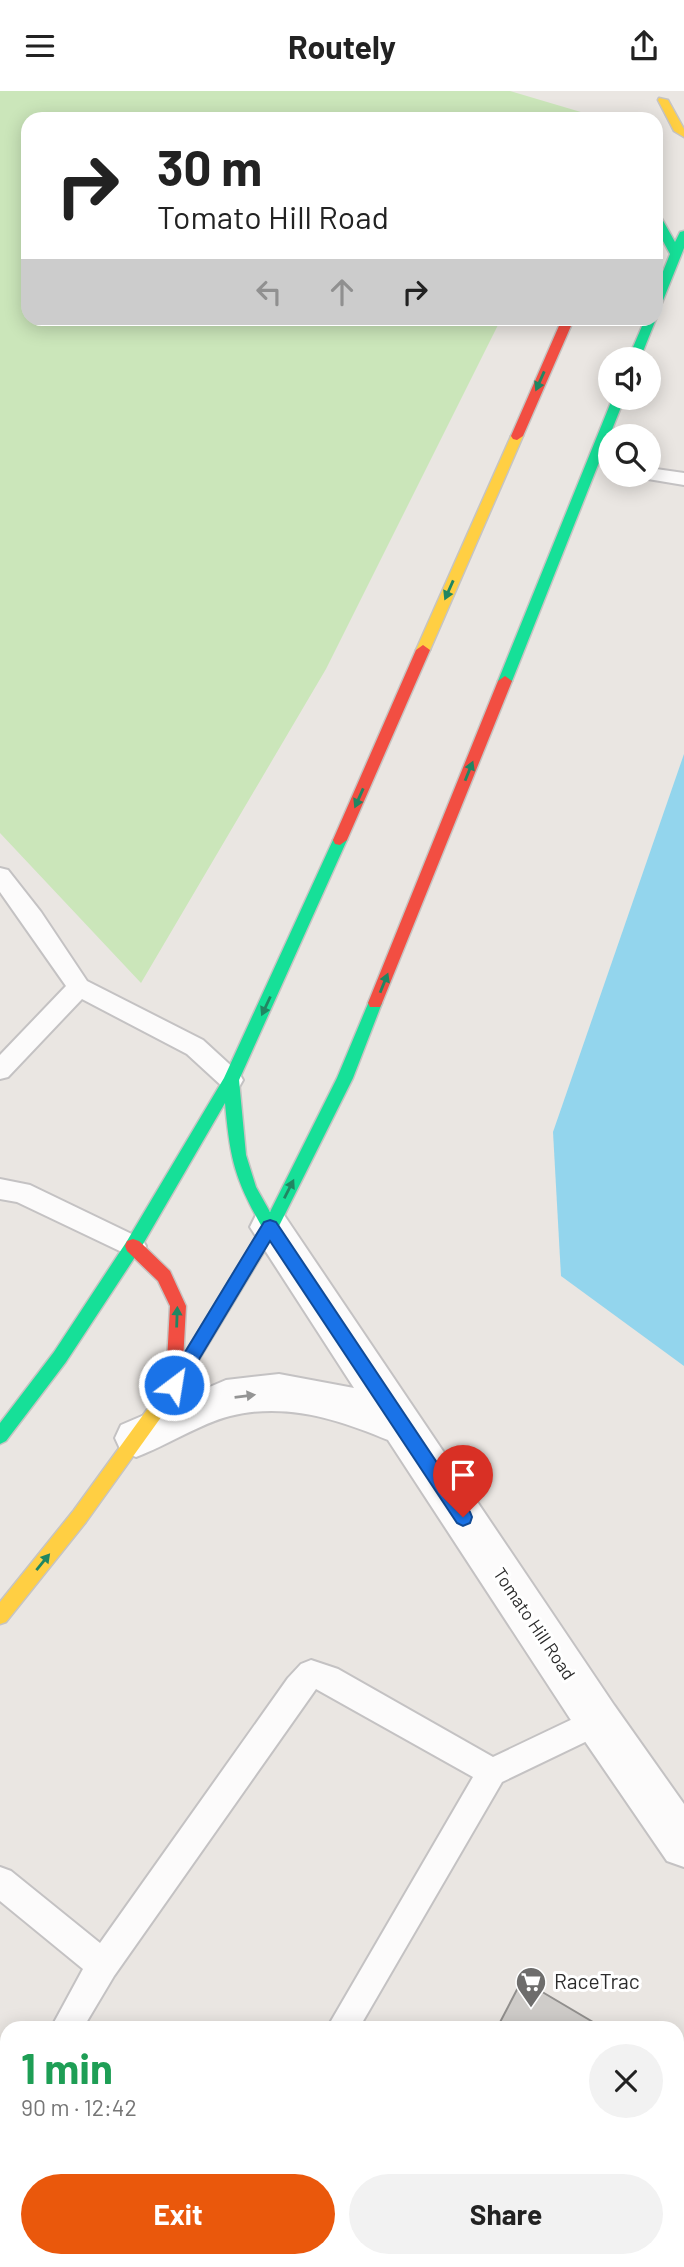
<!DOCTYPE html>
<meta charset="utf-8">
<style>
body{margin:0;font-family:Barlow,sans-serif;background:#f2f2f2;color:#222;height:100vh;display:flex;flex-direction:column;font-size:26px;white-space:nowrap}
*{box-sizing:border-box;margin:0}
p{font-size:23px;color:#767676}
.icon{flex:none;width:38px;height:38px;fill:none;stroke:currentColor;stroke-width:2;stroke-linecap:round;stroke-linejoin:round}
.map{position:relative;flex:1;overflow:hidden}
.drawer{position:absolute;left:0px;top:1930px;width:684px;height:247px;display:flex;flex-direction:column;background:#fff;border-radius:21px 21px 0 0;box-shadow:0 4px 18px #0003}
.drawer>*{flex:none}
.hud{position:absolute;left:21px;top:21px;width:642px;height:214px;border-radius:21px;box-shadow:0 4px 18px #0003;background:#fff;color:#222;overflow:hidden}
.buttons{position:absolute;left:598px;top:256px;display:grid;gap:14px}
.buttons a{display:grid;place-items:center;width:63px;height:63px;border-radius:50%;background:#fff;box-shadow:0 4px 18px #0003;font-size:35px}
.pin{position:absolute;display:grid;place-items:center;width:60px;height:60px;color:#fff;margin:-72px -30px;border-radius:50% 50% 50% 0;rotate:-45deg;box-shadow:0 0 7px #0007}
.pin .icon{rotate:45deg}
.me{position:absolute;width:77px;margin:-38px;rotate:31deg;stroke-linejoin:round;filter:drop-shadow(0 0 5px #0008)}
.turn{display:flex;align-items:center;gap:24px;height:147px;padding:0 21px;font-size:32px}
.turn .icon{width:91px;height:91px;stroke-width:2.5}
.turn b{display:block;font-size:49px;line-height:60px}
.lanes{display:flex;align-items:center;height:66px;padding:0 21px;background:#0003;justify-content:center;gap:35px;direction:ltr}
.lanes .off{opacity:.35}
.round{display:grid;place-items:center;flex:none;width:74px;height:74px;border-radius:37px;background:#f2f2f2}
.head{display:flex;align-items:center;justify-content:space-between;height:119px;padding:0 21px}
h1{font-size:42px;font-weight:700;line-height:52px;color:#1e9e55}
.action{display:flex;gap:14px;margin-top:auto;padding:14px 21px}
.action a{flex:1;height:80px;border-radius:42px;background:#ea580c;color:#fff;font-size:28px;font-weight:700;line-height:80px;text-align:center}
.action a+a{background:#f2f2f2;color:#222}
header{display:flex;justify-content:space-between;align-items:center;height:91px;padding:0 21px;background:#fff;font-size:32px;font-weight:700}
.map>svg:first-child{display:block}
.green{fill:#cbe6ba}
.water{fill:#93d5ed}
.building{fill:#cfccc9;stroke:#918f8d;stroke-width:2}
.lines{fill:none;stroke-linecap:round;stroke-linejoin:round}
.lane-casing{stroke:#c4c2c3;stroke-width:4}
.street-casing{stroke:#c4c2c3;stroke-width:4}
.fast-casing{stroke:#c6c4c2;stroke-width:3}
.slow-casing{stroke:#c6c4c2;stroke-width:3}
.jam-casing{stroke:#c6c4c2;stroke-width:3}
.lane{fill:#fcfbfb;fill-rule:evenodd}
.street{fill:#fcfbfb;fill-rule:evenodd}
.fast{fill:#16e098;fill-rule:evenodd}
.slow{fill:#ffcf43;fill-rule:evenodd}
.jam{fill:#f24e42;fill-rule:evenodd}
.oneway{fill:#218662}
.oneway2{fill:#949494}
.route{fill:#1a73e8;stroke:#114b97;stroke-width:2}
.labels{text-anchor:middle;stroke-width:6;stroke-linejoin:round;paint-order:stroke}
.street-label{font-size:18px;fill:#2c2c2c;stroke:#fff}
.near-poi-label{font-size:21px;fill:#2c2c2c;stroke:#fff;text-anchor:start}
</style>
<header><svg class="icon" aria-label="menu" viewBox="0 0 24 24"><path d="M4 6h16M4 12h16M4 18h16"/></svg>Routely<svg class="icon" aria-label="share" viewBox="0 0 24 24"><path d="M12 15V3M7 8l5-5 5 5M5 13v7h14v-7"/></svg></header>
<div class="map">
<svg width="684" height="2176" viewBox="0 0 684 2176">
<rect width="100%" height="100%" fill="#eae6e2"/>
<path class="green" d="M0 0H510L601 27 28 28V228H501L326 578 141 892 0 742Z"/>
<path class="water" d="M684 663V1275L561 1185 553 1041Z"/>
<path class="building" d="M522 1889 603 1937H497Z
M375 2170H521L518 2176H375L373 2174Z"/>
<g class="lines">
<g class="lane-casing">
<path id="lane" d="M649 377 684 382V394L642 387 640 383H649Z
M0 777 8 779 41 821 87 890 203 949 239 982 243 989 239 996 231 999 223 996 187 963 82 908 8 986 0 988V964L66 895 0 801Z
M0 1088 30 1094 142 1148 146 1155 142 1162 133 1166 124 1162 17 1111 0 1108Z
M311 1569 338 1578 493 1666 598 1616 608 1620 612 1630 608 1640 502 1691 359 1937H327L473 1686 316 1598 114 1885 83 1937H51L83 1878 0 1810V1776L11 1780 100 1852 288 1587 301 1573Z"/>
</g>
<g class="street-casing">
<path id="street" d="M270 1120 284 1124 614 1614 684 1713V1776L667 1770 582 1646 388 1349C338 1328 285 1311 230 1325 201 1332 166 1355 136 1366L121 1360 115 1347 121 1334 226 1289 279 1283 354 1297 250 1136 256 1124Z"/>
</g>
<g class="fast-casing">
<path id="fast" d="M656 123 661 126 675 151 680 141 684 140V157L662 212 656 215V198L670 163 656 137Z
M645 228H656L640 268H628Z
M613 306H625L512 590 510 593H500L498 590Z
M340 744 347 749 239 989 246 1064 256 1096 270 1121 337 987 370 908H380L382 912 353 987 276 1141 182 1297 176 1299 170 1297 168 1292 170 1287 262 1136C234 1087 230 1067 225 1012L139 1160 66 1271 6 1350 0 1353V1332L54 1261 127 1150 224 987 333 749Z"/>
</g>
<g class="slow-casing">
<path id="slow" d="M659 7 668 9 684 38V46L674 40 658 9Z
M517 341 523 345 430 559 428 562H418L416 559 511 345Z
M176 1285 182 1287 184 1292 182 1297 86 1431 6 1531 0 1533V1511L74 1419 170 1287Z"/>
</g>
<g class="jam-casing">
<path id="jam" d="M562 228H574L523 345 517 349 513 348 511 345Z
M423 554 430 559 347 749 340 754 335 753 333 749 416 559Z
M505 585 512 590 382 912 380 916H370L368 912 498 590Z
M133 1148 139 1150 170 1180 186 1215 182 1289 180 1294 174 1296 168 1294 166 1289 170 1215 158 1190 127 1160 125 1155 127 1150Z"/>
</g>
<use href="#lane" class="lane"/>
<use href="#street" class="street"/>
<use href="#fast" class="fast"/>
<use href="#slow" class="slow"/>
<use href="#jam" class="jam"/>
</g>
<defs><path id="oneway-solid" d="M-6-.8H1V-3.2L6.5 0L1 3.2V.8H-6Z" transform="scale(1.75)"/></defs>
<g class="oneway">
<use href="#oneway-solid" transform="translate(540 290) rotate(114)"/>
<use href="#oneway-solid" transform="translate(449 499) rotate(114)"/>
<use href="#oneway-solid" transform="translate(469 680) rotate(-68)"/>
<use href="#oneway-solid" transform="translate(359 707) rotate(114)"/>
<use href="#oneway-solid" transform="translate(384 892) rotate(-68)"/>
<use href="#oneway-solid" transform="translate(266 915) rotate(115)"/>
<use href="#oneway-solid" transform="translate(289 1098) rotate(-63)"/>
<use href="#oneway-solid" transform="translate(177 1226) rotate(-88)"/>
<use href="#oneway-solid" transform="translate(43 1471) rotate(-51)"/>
</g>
<use class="oneway2" href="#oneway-solid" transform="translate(245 1305) rotate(-7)"/>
<path class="route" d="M270 1129 276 1131 470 1421 472 1426 470 1432 463 1435 457 1432 270 1150 180 1300 174 1302 168 1300 165 1294 168 1289 264 1131Z"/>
<defs>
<g id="supermarket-pin" transform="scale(1.575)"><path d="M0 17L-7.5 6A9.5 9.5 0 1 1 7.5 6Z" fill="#6e6d6c" stroke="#fff"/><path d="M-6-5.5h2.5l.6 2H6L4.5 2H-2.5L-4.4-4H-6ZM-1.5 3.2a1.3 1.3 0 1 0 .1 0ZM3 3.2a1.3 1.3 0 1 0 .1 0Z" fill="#fff"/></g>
</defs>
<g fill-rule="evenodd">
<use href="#supermarket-pin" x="531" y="1891"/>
</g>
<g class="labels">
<g class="street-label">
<text transform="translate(534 1533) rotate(56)" y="6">Tomato Hill Road</text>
</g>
<g class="near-poi-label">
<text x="554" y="1898">RaceTrac</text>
</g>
</g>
</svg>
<div class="buttons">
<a><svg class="icon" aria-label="sound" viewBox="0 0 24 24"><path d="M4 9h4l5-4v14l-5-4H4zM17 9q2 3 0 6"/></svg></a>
<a><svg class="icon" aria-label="search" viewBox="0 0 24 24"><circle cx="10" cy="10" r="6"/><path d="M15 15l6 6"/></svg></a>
</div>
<div class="pin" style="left:463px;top:1426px;background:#d93025"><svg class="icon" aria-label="arrive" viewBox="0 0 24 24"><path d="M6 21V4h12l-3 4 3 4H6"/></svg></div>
<svg class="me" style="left:174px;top:1294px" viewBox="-20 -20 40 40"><circle r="17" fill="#1a73e8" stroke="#fff" stroke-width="3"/><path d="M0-11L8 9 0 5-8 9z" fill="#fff"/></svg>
<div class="hud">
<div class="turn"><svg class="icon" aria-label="right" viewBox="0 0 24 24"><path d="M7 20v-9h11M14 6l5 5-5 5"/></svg><div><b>30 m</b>Tomato Hill Road</div></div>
<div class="lanes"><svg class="icon off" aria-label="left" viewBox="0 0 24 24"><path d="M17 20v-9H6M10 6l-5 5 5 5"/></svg><svg class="icon off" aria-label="ahead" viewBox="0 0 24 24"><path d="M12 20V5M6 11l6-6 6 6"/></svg><svg class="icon" aria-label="right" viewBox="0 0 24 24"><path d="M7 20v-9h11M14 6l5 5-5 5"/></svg></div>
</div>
<section class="drawer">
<div class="head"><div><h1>1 min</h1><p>90 m · 12:42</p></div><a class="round"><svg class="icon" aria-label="close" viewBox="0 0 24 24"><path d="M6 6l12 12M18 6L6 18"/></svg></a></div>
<div class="action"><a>Exit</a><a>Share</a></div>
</section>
</div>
